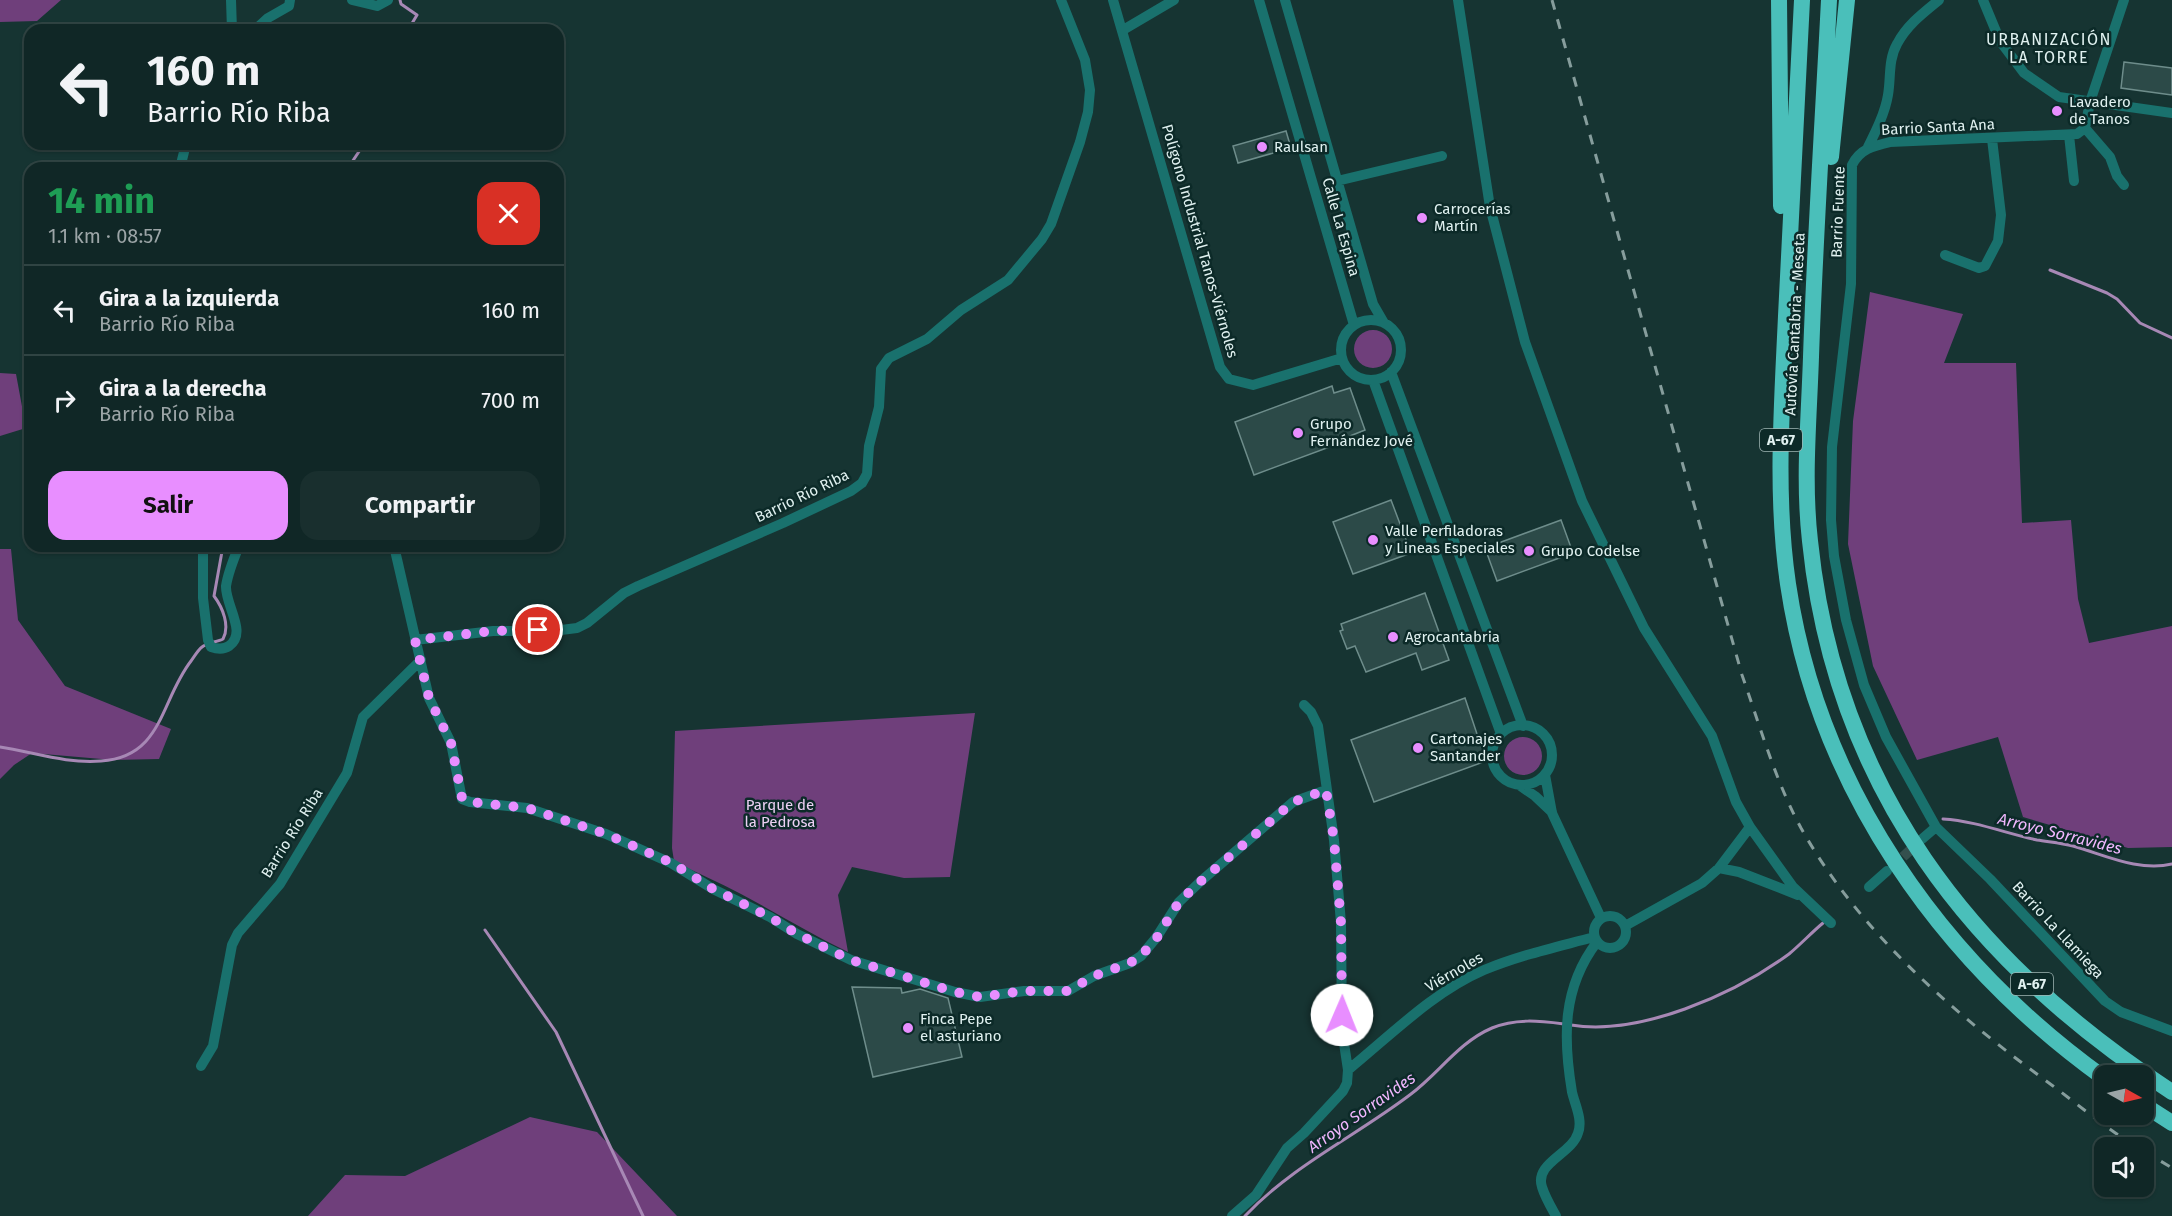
<!DOCTYPE html>
<html lang="es">
<meta charset="utf-8">
<style>
body{margin:0;font-family:"Fira Sans",sans-serif;background:#192f2e;color:#f1f3f6;height:100vh;display:flex;flex-direction:column;font-size:22px;white-space:nowrap}
*{box-sizing:border-box;margin:0}
p{font-size:20px;color:#9ca5a7}
.icon{flex:none;width:33px;height:33px;fill:none;stroke:currentColor;stroke-width:2;stroke-linecap:round;stroke-linejoin:round}
.map{position:relative;flex:1;overflow:hidden}
.drawer{position:absolute;left:24px;top:162px;width:540px;height:390px;display:flex;flex-direction:column;background:#102726;border-radius:18px;box-shadow:0 2px 4px #0004,0 0 0 2px #304443}
.drawer>*{flex:none}
.top-card{position:absolute;left:24px;top:24px;width:540px;height:126px;border-radius:18px;box-shadow:0 2px 4px #0004,0 0 0 2px #304443;background:#102726;color:#f1f3f6;overflow:hidden}
.needle{width:39px;rotate:98deg}
.tools{position:absolute;left:2094px;top:1065px;display:grid;gap:12px}
.tools a{display:grid;place-items:center;width:60px;height:60px;border-radius:12px;background:#102726;box-shadow:0 2px 4px #0004,0 0 0 2px #304443;font-size:30px}
.pin{position:absolute;display:grid;place-items:center;width:51px;height:51px;color:#fff;margin:-26px;border:3px solid #fff;border-radius:50%;box-shadow:0 2px 6px #0007}
.me{position:absolute;width:66px;margin:-33px;rotate:1deg;stroke-linejoin:round;filter:drop-shadow(0 0 4px #0008)}
.turn{display:flex;align-items:center;gap:21px;height:126px;padding:0 24px;font-size:27px}
.turn .icon{width:78px;height:78px;stroke-width:2.5}
.turn b{display:block;font-size:42px;line-height:51px}
.round{display:grid;place-items:center;flex:none;width:63px;height:63px;border-radius:18px;background:#192f2e}
.overview{display:flex;align-items:center;justify-content:space-between;height:102px;padding:0 24px}
h1{font-size:36px;font-weight:700;line-height:45px;color:#1e9e55}
.cta{display:flex;gap:12px;margin-top:auto;padding:12px 24px}
.cta a{flex:1;height:69px;border-radius:18px;background:#e88eff;color:#111;font-size:24px;font-weight:700;line-height:69px;text-align:center}
.cta a+a{background:#192f2e;color:#f1f3f6}
ul{padding:0;list-style:none}
li{display:flex;align-items:center;gap:18px;height:90px;padding:0 24px;border-top:2px solid #304443}
li div{flex:1}
li b{display:block;font-size:22px}
li em{font-style:normal}
.map>svg:first-child{display:block}
.green{fill:#6f3f7b}
.lines{fill:none;stroke-linecap:round;stroke-linejoin:round}
.stream{stroke:#a788b5;stroke-width:3}
.building{fill:#2c4a48;stroke:#6e8d8b;stroke-width:1.5}
.minor-tunnel{stroke:#34504e;stroke-width:10;stroke-dasharray:10 5;stroke-linecap:butt}
.minor{stroke:#19716d;stroke-width:10}
.highway{stroke:#4abfba;stroke-width:16}
.rail{stroke:#869d9c;stroke-width:3;stroke-dasharray:10 10;stroke-linecap:butt}
.route{stroke:#e88eff;stroke-width:10;stroke-dasharray:0 18}
.poi-dot{fill:#e88eff;stroke:#0c2a28;stroke-width:2}
.labels{text-anchor:middle;stroke-width:5;stroke-linejoin:round;paint-order:stroke}
.shield{fill:#0c2a28;stroke:#a0b5b4;stroke-width:1.5}
.shield-label{font-size:14px;font-weight:bold;fill:#e0f1f0}
.poi-label{font-size:15px;fill:#e0f1f0;stroke:#0c2a28;text-anchor:start}
.street-label{font-size:15px;fill:#e0f1f0;stroke:#0c2a28}
.park-label{font-size:15px;fill:#edd0f4;stroke:#0c2a28}
.neighbourhood-label{font-size:16px;letter-spacing:1.5px;fill:#e0f1f0;stroke:#0c2a28}
.water-label{font-size:16px;font-style:italic;fill:#f1b7ff;stroke:#0c2a28}
</style>
<div class="map">
<svg width="2172" height="1216" viewBox="0 0 2172 1216">
<rect width="100%" height="100%" fill="#163432"/>
<path class="green" d="M0 0H61L37 21 0 22Z
M1870 292 1963 314 1944 363H2016L2022 523 2071 520 2078 599 2089 643 2172 626V847L2128 848 2023 817 1998 737 1917 760 1873 666 1848 544 1853 421Z
M1354 349a19 19 0 1 1 38 0a19 19 0 1 1-38 0Z
M0 373 16 374 26 428 0 436Z
M0 549H11L18 620 65 686 171 729 159 759 113 760 32 753 14 765 0 779Z
M975 713 950 877 904 878 852 867 838 895 848 952C811 934 777 913 741 894 719 882 696 873 674 861L672 848 675 731Z
M1504 756a19 19 0 1 1 38 0a19 19 0 1 1-38 0Z
M530 1117 597 1132 677 1216H308L345 1175 405 1176Z"/>
<g class="lines">
<path class="stream" d="M400 0 401 4 417 15 408 30
M348 168 364 144
M2050 270 2107 293 2117 299 2140 323 2172 338
M0 747C33 752 67 764 101 761 163 757 160 701 191 661 194 657 198 650 202 647 207 643 217 642 223 639 230 626 223 608 214 596L223 546
M1943 819C1975 821 2005 833 2037 840 2049 842 2061 843 2073 846 2105 855 2139 872 2172 864
M485 930 556 1032 643 1216
M1571 1025C1640 1036 1733 995 1789 954 1801 944 1811 933 1823 923
M1245 1216C1293 1165 1356 1136 1411 1094 1439 1073 1459 1042 1492 1028 1516 1018 1540 1021 1564 1024"/>
</g>
<path class="building" d="M2124 62 2172 68V95L2121 88Z
M1286 131 1291 148 1238 163 1233 146Z
M1332 386 1334 393 1350 388 1365 430 1350 436 1351 439 1254 475 1235 422Z
M1391 500 1411 553 1353 574 1333 522Z
M1561 520 1573 553 1497 581 1485 548Z
M1425 593 1449 660 1422 670 1416 653 1366 672 1355 646 1347 649 1340 631 1343 630 1341 624Z
M1465 698 1486 761 1374 802 1351 740Z
M852 987 901 988 902 993 920 989 948 998 962 1057 873 1077Z"/>
<g class="lines">
<path class="minor-tunnel" d="M1892 867 1920 841"/>
<path class="minor" d="M231 0 232 30
M352 0 377 6 388 0
M1113 0 1220 367 1229 379 1253 385 1342 358
M1259 0 1354 325
M1285 0 1373 304 1384 323
M1458 0 1490 207 1525 342 1582 501 1644 628 1712 736 1736 802 1750 827 1793 887 1831 923
M1983 0 2000 41 2024 73 2059 97 2172 113
M2124 0 2090 102 2085 128 2077 134 1890 142C1873 146 1860 149 1852 165L1851 284 1832 447 1831 520 1834 556 1846 620 1864 685 1886 737 1936 827 1990 879 2105 1001 2121 1012 2172 1031
M255 30 268 18 289 6 290 0
M1123 30 1174 0
M2085 128 2110 157 2117 176 2124 185
M2069 135 2074 181
M1868 147C1876 131 1885 113 1888 95 1891 78 1888 60 1897 44 1907 25 1923 13 1939 0
M180 168 186 144
M1337 181 1442 156
M1945 255 1979 268 1985 266 1998 241 2001 215 1992 139
M1341 350a30 30 0 1 1 60 0a30 30 0 1 1-60 0Z
M1391 372 1523 726
M1373 380 1501 734
M203 546V598L208 640 211 647C217 649 223 650 229 646 248 633 225 605 226 586 228 573 234 558 239 546
M394 546 429 698 451 743 462 799 470 802 527 808 606 834 671 863 713 889 770 917 797 934 851 960 955 992 980 997 1024 991H1068L1094 976 1130 963 1141 956 1156 938 1179 902 1201 881 1293 802 1326 790
M415 640 493 631H553L577 628 587 623 624 593 638 586 783 523 851 491 862 483 867 474 869 446 879 407 881 369 889 358 927 339 961 310 1008 280 1042 239 1051 224 1080 142 1088 112 1090 90 1085 60 1061 0
M1492 755a30 30 0 1 1 60 0a30 30 0 1 1-60 0Z
M1545 775 1552 813 1601 918
M1519 785 1535 796 1552 812
M1922 839 1936 827
M1719 868 1739 872 1798 895
M1869 887 1887 871
M1594 932a16 16 0 1 1 32 0a16 16 0 1 1-32 0Z
M1625 926 1702 883 1719 868 1750 827
M201 1066 213 1046 232 945 238 933 280 884 347 773 363 717 421 660
M1348 1070C1391 1035 1433 992 1484 970 1520 955 1557 947 1594 937
M1232 1216 1256 1195 1287 1148 1304 1133 1343 1091 1347 1083 1348 1070 1342 1030 1341 923 1334 840 1318 726 1311 712 1304 705
M1556 1216C1551 1207 1545 1197 1542 1187 1534 1163 1572 1154 1578 1133 1583 1120 1575 1105 1572 1092 1563 1038 1562 988 1597 942"/>
<path class="highway" d="M1779 0 1781 206
M1802 0C1797 105 1791 211 1786 316 1782 405 1775 495 1788 584 1818 787 1940 960 2104 1078
M1829 0C1823 119 1815 238 1811 357 1809 419 1803 480 1810 541 1835 786 1970 961 2172 1092
M1831 157 1847 0
M2144 1105 2172 1123"/>
<path class="rail" d="M1552 0 1742 675C1760 726 1775 780 1801 828 1861 935 1956 1015 2053 1086 2081 1107 2109 1130 2138 1148
M2144 1151 2172 1168"/>
</g>
<g class="lines">
<path class="route" d="M538 630 493 631 415 640 429 698 451 743 462 798 470 802 527 808 606 834 672 863 713 889 770 917 797 934 851 960 955 992 980 997 1024 991H1068L1094 976 1130 963 1141 956 1156 939 1179 902 1201 881 1293 802 1326 790 1334 840 1341 923 1342 1015"/>
</g>
<g class="poi-dot">
<circle cx="2057" cy="111" r="6"/>
<circle cx="1262" cy="147" r="6"/>
<circle cx="1422" cy="218" r="6"/>
<circle cx="1298" cy="433" r="6"/>
<circle cx="1373" cy="540" r="6"/>
<circle cx="1529" cy="551" r="6"/>
<circle cx="1393" cy="637" r="6"/>
<circle cx="1418" cy="748" r="6"/>
<circle cx="908" cy="1028" r="6"/>
</g>
<g class="labels">
<g class="shield">
<rect x="1760" y="429" width="42" height="22" rx="4.5"/>
<rect x="2011" y="973" width="42" height="22" rx="4.5"/>
</g>
<g class="shield-label">
<text x="1781" y="445">A-67</text>
<text x="2032" y="989">A-67</text>
</g>
<g class="poi-label">
<text x="2069" y="107">Lavadero<tspan x="2069" dy="17">de Tanos</tspan></text>
<text x="1274" y="152">Raulsan</text>
<text x="1434" y="214">Carrocerías<tspan x="1434" dy="17">Martín</tspan></text>
<text x="1310" y="429">Grupo<tspan x="1310" dy="17">Fernández Jové</tspan></text>
<text x="1385" y="536">Valle Perfiladoras<tspan x="1385" dy="17">y Lineas Especiales</tspan></text>
<text x="1541" y="556">Grupo Codelse</text>
<text x="1405" y="642">Agrocantabria</text>
<text x="1430" y="744">Cartonajes<tspan x="1430" dy="17">Santander</tspan></text>
<text x="920" y="1024">Finca Pepe<tspan x="920" dy="17">el asturiano</tspan></text>
</g>
<g class="street-label">
<text transform="translate(1938 127) rotate(-3)" y="5">Barrio Santa Ana</text>
<text transform="translate(1838 212) rotate(-88)" y="5">Barrio Fuente</text>
<text transform="translate(1341 227) rotate(74)" y="5">Calle La Espina</text>
<text transform="translate(1200 241) rotate(74)" y="5">Polígono Industrial Tanos-Viérnoles</text>
<text transform="translate(1795 324) rotate(-87)" y="5">Autovía Cantabria - Meseta</text>
<text transform="translate(802 496) rotate(-26)" y="5">Barrio Río Riba</text>
<text transform="translate(292 833) rotate(-58)" y="5">Barrio Río Riba</text>
<text transform="translate(2058 930) rotate(47)" y="5">Barrio La Llamiega</text>
<text transform="translate(1454 972) rotate(-30)" y="5">Viérnoles</text>
</g>
<g class="park-label">
<text x="780" y="810">Parque de<tspan x="780" dy="17">la Pedrosa</tspan></text>
</g>
<g class="neighbourhood-label">
<text x="2049" y="45">URBANIZACIÓN<tspan x="2049" dy="18">LA TORRE</tspan></text>
</g>
<g class="water-label">
<text transform="translate(2060 833) rotate(14)" y="6">Arroyo Sorravides</text>
<text transform="translate(1361 1112) rotate(-35)" y="6">Arroyo Sorravides</text>
</g>
</g>
</svg>
<div class="tools">
<a><svg class="needle" viewBox="-14 -14 28 28"><path d="M0-13l5 13h-10z" fill="#e53935"/><path d="M0 13l5-13h-10z" fill="#9ca5a7"/></svg></a>
<a><svg class="icon" aria-label="sound" viewBox="0 0 24 24"><path d="M4 9h4l5-4v14l-5-4H4zM17 9q2 3 0 6"/></svg></a>
</div>
<div class="pin" style="left:538px;top:630px;background:#d93025"><svg class="icon" aria-label="arrive" viewBox="0 0 24 24"><path d="M6 21V4h12l-3 4 3 4H6"/></svg></div>
<svg class="me" style="left:1342px;top:1015px" viewBox="-20 -20 40 40"><circle r="19" fill="#fff"/><path d="M0-13L10 11 0 6-10 11z" fill="#e88eff"/></svg>
<div class="top-card">
<div class="turn"><svg class="icon" aria-label="left" viewBox="0 0 24 24"><path d="M17 20v-9H6M10 6l-5 5 5 5"/></svg><div><b>160 m</b>Barrio Río Riba</div></div>
</div>
<section class="drawer">
<div class="overview"><div><h1>14 min</h1><p>1.1 km · 08:57</p></div><a class="round" style="background:#d93025;color:#fff"><svg class="icon" aria-label="close" viewBox="0 0 24 24"><path d="M6 6l12 12M18 6L6 18"/></svg></a></div>
<ul>
<li><svg class="icon" aria-label="left" viewBox="0 0 24 24"><path d="M17 20v-9H6M10 6l-5 5 5 5"/></svg><div><b>Gira a la izquierda</b><p>Barrio Río Riba</p></div><em>160 m</em></li>
<li><svg class="icon" aria-label="right" viewBox="0 0 24 24"><path d="M7 20v-9h11M14 6l5 5-5 5"/></svg><div><b>Gira a la derecha</b><p>Barrio Río Riba</p></div><em>700 m</em></li>
</ul>
<div class="cta"><a>Salir</a><a>Compartir</a></div>
</section>
</div>
